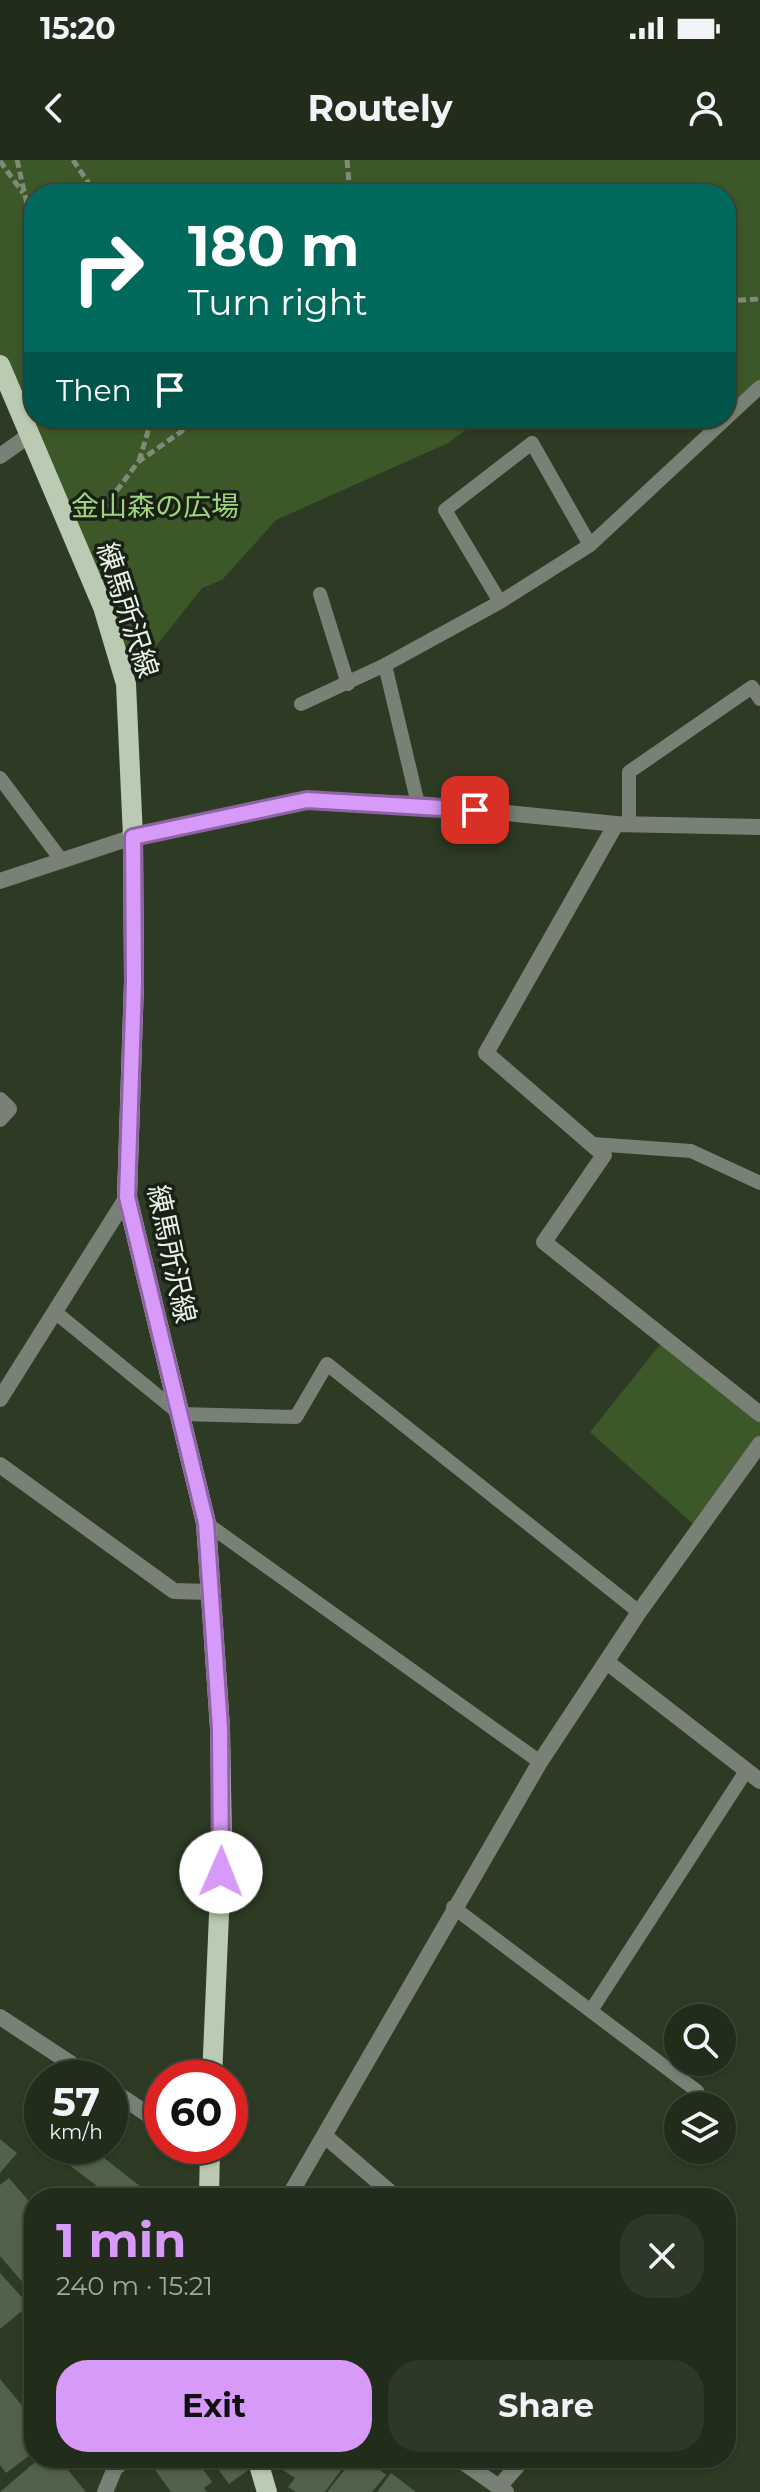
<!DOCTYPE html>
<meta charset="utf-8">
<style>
body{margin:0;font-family:Montserrat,"Noto Sans JP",sans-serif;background:#2e3828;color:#f1f3f6;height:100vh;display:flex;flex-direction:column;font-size:30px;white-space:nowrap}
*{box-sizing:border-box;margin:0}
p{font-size:26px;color:#a2a7a3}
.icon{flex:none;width:44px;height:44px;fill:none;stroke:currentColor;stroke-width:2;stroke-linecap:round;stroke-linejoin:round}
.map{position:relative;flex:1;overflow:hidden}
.side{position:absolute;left:24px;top:2028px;width:712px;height:280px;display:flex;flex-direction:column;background:#222c1b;border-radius:32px;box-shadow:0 2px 6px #0004,0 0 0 2px #3f483a}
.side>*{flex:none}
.top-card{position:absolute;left:24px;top:24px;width:712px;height:244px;border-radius:32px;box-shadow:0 2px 6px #0004,0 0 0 2px #3f483a;background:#00695c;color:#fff;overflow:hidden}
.fabs{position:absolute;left:664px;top:1844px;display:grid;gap:16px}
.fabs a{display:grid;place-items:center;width:72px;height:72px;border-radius:50%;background:#222c1b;box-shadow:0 2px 6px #0004,0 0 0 2px #3f483a;font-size:40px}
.speed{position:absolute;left:24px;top:1900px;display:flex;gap:16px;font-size:40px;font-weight:700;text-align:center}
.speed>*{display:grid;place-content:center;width:104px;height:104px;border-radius:50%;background:#222c1b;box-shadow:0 2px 6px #0004,0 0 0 2px #3f483a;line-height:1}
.speed small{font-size:20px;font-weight:400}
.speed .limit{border:12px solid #d22;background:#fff;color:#111}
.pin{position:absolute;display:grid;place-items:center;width:68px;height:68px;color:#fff;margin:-34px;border-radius:16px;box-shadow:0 4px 12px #0006}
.me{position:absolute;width:88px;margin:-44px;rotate:1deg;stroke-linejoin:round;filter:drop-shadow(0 0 6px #0008)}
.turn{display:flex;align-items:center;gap:28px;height:168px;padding:0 32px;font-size:36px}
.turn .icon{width:104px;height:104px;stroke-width:2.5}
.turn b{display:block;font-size:56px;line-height:68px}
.then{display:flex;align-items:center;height:76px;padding:0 32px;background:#0003;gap:16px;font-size:30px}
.round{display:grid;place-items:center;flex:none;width:84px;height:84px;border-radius:32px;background:#2e3828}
.overview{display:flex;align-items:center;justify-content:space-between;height:136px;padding:0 32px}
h1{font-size:48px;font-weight:700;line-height:60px;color:#d89af8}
.button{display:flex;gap:16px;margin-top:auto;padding:16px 32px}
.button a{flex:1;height:92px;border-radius:32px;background:#d89af8;color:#111;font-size:32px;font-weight:700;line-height:92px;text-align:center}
.button a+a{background:#2e3828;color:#f1f3f6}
.status{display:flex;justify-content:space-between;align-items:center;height:56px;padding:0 40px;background:#222c1b;direction:ltr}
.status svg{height:22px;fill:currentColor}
header{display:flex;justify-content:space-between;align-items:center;height:104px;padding:0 32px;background:#222c1b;font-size:36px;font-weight:700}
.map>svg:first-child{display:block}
.green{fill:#3c5828}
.building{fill:#526149}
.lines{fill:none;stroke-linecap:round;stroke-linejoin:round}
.path{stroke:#7f8b78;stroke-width:5;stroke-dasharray:8 4;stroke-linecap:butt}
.service{stroke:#798075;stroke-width:14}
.minor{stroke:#798075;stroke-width:16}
.primary{stroke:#bbcab2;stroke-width:20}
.route-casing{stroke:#8c64a1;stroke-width:20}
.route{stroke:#d89af8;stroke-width:14}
.labels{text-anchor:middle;stroke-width:7;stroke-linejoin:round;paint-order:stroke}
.park-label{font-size:28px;fill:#9fd47c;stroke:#192015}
.street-label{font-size:28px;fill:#e8f1e3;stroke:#192015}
</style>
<div class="status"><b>15:20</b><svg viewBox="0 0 49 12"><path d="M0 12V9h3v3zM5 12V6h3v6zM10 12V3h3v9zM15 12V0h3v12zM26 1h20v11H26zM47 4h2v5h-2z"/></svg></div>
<header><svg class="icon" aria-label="back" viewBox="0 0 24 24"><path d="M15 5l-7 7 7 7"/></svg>Routely<svg class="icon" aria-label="person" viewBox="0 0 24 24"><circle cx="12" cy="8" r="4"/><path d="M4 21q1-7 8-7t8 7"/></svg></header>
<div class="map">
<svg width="760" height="2332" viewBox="0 0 760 2332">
<rect width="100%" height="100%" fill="#2d3b24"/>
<path class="green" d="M0 0H760V227L726 258V34H34V258H482L448 283 276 360 222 420 202 428 126 524 0 218Z
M667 1176 760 1261V1290L701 1371 590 1272Z"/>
<path class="building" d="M0 1979 17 1993 0 2013Z
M44 1986H89L155 2038H113Z
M9 2018 34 2047V2116L24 2124 0 2096V2025Z
M0 2113 29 2145 0 2169Z
M0 2219 34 2260V2292L6 2313 0 2305Z
M40 2298H58L86 2332H0Z
M165 2298H184L192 2310 200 2305 212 2322 204 2328 207 2332H171L153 2307Z
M210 2298H244L251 2308 229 2324Z
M292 2298H325L341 2310 325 2332H296L288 2327 295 2318 283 2310Z
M354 2298H365L386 2315 372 2332H327Z
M391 2313 416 2332H377Z"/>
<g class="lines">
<path class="path" d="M17 0 31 61 34 109
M73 0 96 34
M347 0 350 34
M0 1 23 33
M726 141 760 139
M139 301 152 258
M95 360 138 302 192 264 212 258"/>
<path class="service" d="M320 434 348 524
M500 442 445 350 532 283 590 385
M301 544 385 505
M0 618 62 701
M418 644 385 505 500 442 590 385 760 227
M629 664V612L752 527 760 539
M593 984 691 991 760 1023
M55 1152 180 1254 296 1257 327 1204 639 1452
M206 1363 540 1602
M453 1747 697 1931
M592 1849 746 1611"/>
<path class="minor" d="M0 296 31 274
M616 664 486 893 604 995 544 1082 760 1254
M0 721 133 677 307 640 418 644 616 664 760 667
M0 940 9 949 0 959
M0 1239 127 1037
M0 1305 174 1431 210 1432
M608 1503 760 1621
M0 1857 93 1918
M110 1929 162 1964
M326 1977 397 2038
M288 2038 540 1602 639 1452 760 1284
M457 2298 506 2332
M499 2327 524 2298
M105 2332 115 2308 127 2298"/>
<path class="primary" d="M0 205 103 447 126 524 133 677 134 822 127 1037 206 1363 220 1568 222 1684 212 1918
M209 2038 210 1986
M257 2298 267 2332"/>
</g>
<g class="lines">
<g class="route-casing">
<path id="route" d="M221 1712 220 1568 206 1363 127 1037 134 822 133 677 307 640 475 650"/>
</g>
<use href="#route" class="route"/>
</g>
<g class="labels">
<g class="park-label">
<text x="155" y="356">金山森の広場</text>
</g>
<g class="street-label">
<text transform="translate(128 450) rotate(72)" y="10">練馬所沢線</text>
<text transform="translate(172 1094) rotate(78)" y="10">練馬所沢線</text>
</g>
</g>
</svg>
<div class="fabs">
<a><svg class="icon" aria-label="search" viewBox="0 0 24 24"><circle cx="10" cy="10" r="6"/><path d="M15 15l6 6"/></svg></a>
<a><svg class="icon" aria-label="layers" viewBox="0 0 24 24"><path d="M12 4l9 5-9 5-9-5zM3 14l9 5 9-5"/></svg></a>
</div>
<div class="speed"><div>57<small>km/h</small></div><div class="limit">60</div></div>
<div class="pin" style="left:475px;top:650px;background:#d93025"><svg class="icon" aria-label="arrive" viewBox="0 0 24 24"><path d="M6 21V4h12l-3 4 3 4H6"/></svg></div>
<svg class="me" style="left:221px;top:1712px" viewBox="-20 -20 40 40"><circle r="19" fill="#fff"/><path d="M0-13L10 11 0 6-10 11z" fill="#d89af8"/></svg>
<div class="top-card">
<div class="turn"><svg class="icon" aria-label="right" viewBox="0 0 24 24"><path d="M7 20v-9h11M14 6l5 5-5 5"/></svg><div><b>180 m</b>Turn right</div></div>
<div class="then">Then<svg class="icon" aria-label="arrive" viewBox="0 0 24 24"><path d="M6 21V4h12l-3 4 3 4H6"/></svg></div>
</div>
<section class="side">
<div class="overview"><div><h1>1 min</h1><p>240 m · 15:21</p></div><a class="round"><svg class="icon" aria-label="close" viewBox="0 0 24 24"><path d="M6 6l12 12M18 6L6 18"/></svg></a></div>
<div class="button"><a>Exit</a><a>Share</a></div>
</section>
</div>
